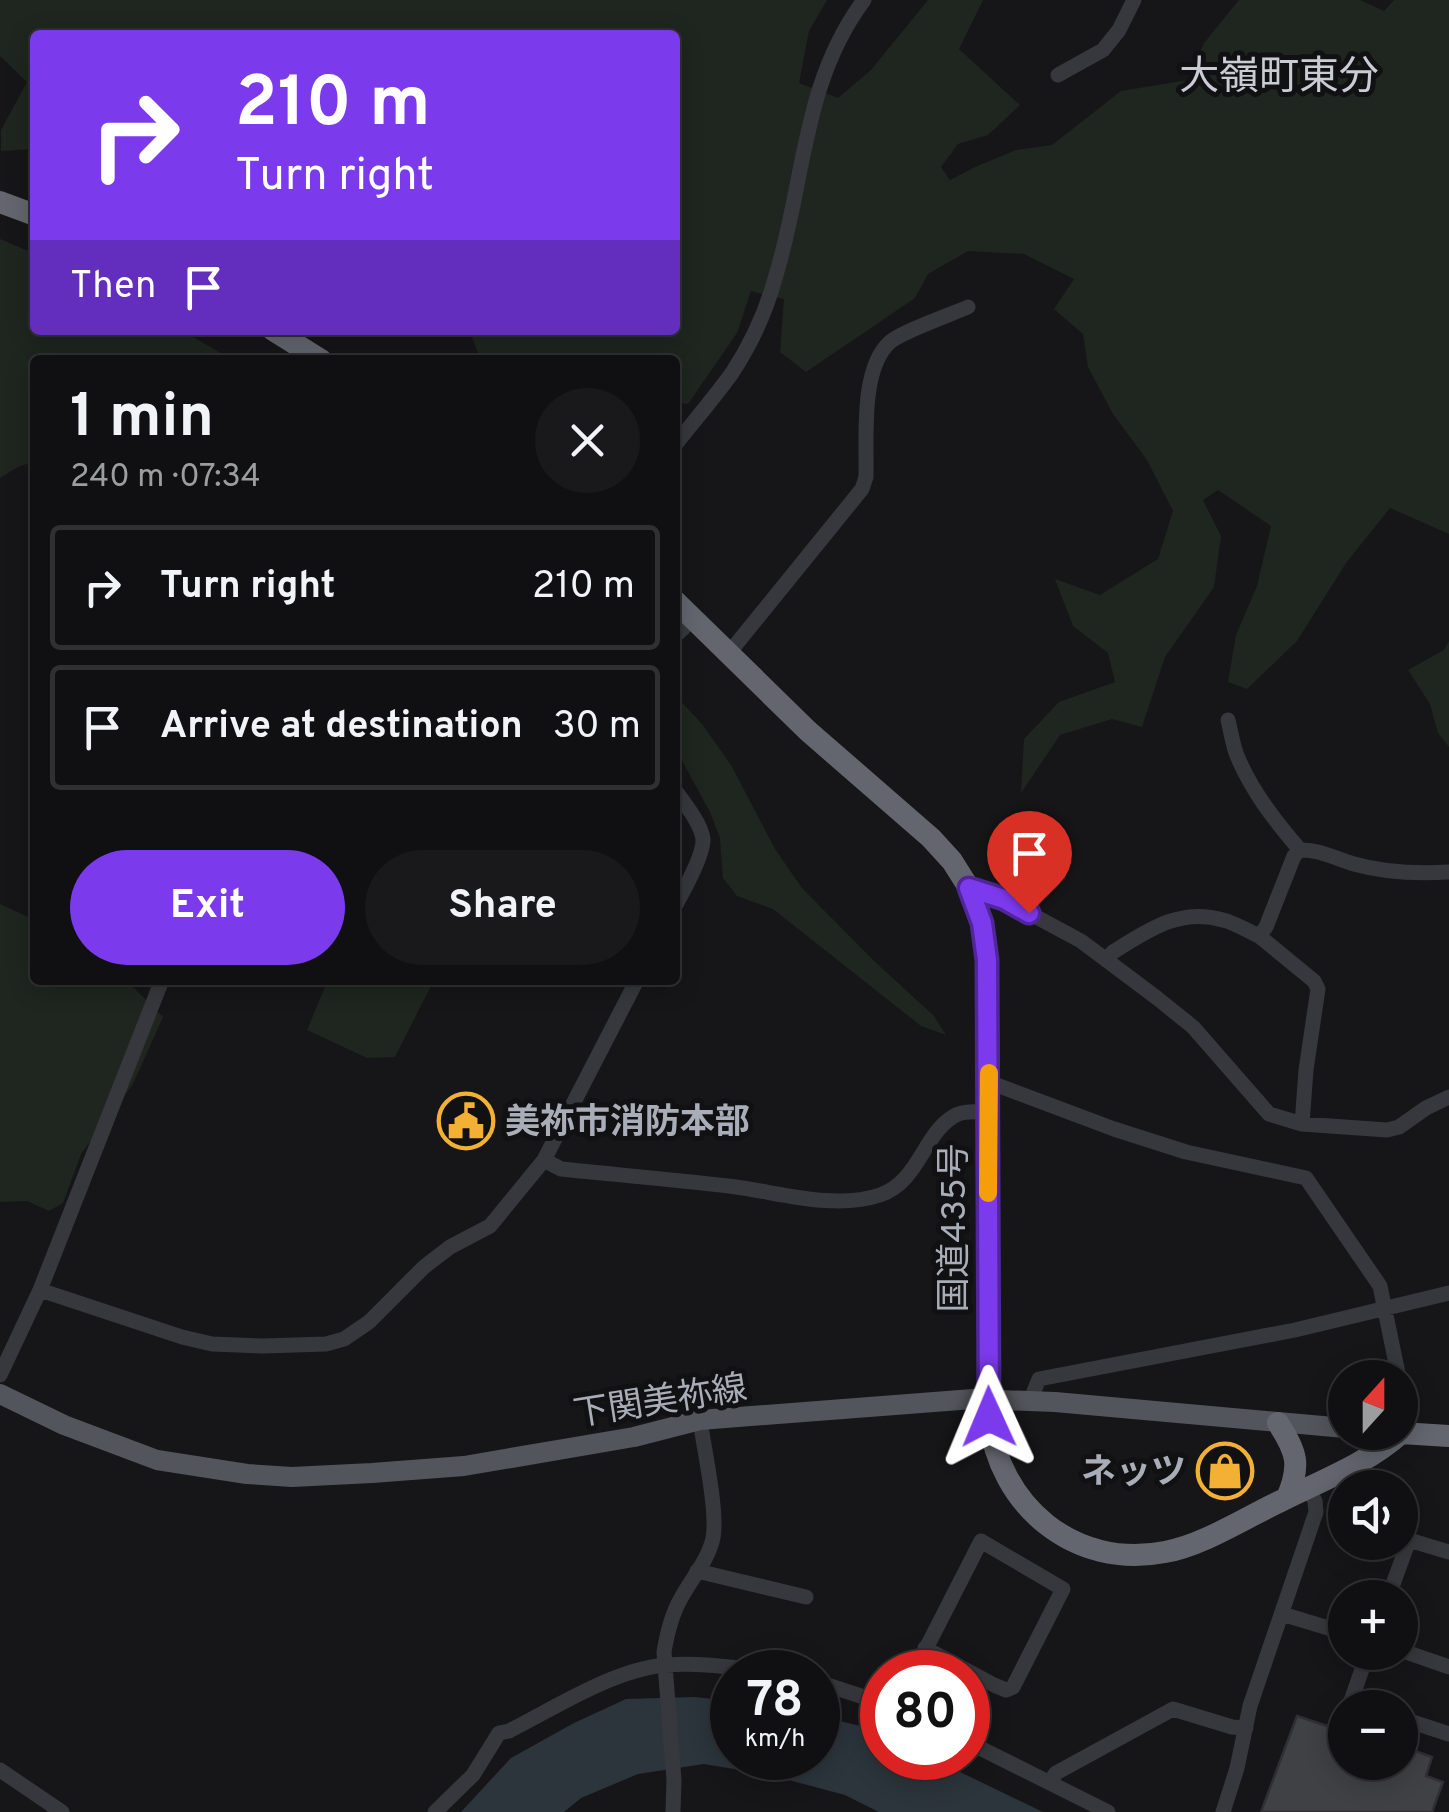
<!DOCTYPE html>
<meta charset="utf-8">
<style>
body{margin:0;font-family:Overpass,"Noto Sans JP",sans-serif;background:#19191b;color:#f1f3f6;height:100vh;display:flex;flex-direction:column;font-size:38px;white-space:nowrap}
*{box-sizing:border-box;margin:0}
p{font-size:32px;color:#9c9d9f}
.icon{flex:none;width:55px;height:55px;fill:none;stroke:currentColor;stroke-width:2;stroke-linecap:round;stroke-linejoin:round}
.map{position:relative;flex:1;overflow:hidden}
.details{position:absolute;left:30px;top:355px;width:650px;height:630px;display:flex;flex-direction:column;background:#101012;border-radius:10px;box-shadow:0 5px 25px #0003,0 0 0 2px #303032}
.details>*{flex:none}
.top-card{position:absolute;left:30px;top:30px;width:650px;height:305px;border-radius:10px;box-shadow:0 5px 25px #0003,0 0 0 2px #303032;background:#7c3aed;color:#fff;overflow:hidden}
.needle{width:65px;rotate:21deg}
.controls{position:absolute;left:1328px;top:1360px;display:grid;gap:20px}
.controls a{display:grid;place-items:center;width:90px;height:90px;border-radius:50%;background:#101012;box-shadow:0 5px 25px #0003,0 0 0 2px #303032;font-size:50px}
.speed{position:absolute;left:710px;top:1650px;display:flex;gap:20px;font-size:50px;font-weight:700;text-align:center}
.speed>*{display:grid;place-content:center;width:130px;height:130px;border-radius:50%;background:#101012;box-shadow:0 5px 25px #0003,0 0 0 2px #303032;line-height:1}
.speed small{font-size:25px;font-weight:400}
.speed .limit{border:15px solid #d22;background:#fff;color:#111}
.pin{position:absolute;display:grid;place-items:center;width:85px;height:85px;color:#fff;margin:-102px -42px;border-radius:50% 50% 50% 0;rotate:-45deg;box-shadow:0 0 10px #0007}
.pin .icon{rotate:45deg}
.me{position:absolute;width:110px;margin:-55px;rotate:359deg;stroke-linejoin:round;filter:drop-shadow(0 0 8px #0008)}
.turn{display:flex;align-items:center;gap:35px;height:210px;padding:0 40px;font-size:45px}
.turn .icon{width:130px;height:130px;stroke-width:2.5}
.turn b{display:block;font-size:70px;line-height:85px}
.then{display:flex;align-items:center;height:95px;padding:0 40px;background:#0003;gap:20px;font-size:38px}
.round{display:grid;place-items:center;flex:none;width:105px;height:105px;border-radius:52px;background:#19191b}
.overview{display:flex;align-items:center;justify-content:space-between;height:170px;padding:0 40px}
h1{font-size:60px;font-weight:700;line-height:75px}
.cta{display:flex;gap:20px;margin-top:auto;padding:20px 40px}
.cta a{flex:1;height:115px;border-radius:60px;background:#7c3aed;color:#fff;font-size:40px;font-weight:700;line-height:115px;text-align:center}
.cta a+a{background:#19191b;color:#f1f3f6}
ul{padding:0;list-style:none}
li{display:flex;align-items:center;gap:30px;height:125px;margin:0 20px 15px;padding:0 20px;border:5px solid #303032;border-radius:10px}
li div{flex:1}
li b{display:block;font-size:38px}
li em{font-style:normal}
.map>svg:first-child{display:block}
.green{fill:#1e261f}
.water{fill:#2c353c}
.building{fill:#404145;stroke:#303034;stroke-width:2.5}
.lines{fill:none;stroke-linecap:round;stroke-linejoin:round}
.minor{stroke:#37383d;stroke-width:15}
.major{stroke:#53555c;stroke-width:20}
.highway{stroke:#63666e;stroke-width:22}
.highway-bridge{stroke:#63666e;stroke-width:22}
.route-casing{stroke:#51269a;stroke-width:25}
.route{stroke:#7c3aed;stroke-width:18}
.slow{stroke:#f59e0b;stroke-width:18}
.labels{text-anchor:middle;stroke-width:10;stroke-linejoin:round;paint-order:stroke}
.poi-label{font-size:35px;font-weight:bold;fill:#a8adb8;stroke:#111113;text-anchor:start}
.street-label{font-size:35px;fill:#a8adb8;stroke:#111113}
.quarter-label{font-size:40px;fill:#c9ccd4;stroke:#111113}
</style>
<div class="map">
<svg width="1449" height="1812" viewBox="0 0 1449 1812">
<rect width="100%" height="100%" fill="#161618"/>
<path class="green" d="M0 0H827L809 31 799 83 838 98 871 70 928 0H983L959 49 1020 105 988 135 958 144 941 167 950 180 975 167 1016 150 1052 145 1121 91 1188 80 1204 43 1239 0H1360L1384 11 1394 0H1449V534L1390 508 1346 563 1297 641 1247 689 1228 682 1236 635 1257 586 1271 526 1218 490 1203 500 1221 536 1214 587 1165 657 1142 727 1112 719 1060 735 1021 793 1024 739 1059 702 1115 682 1108 653 1073 626 1055 579 1100 595 1158 559 1173 511 1147 460 1113 414 1088 367 1083 334 1054 309 1074 279 1024 254 968 251 928 274 915 298 806 372 780 352 784 299 751 291 737 333 688 404 675 403V360H481L469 330H675V35H35V145L32 149 1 151V130L27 82 0 56Z
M0 239 35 254V330H182L232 360H35V461L18 467 0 478Z
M1449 641V747L1438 733 1430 704 1408 670 1444 650Z
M675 695 702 724 731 765 775 849 802 888 872 959 934 1016 946 1035 921 1026 773 909 737 896 723 878 720 838 710 812 675 748Z
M0 904 35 920V980H126L163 1017 133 1084 81 1154 63 1203 49 1211 27 1201 0 1202Z
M328 980H434L395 1057 367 1058 307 1030Z"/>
<path class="water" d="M694 1697 732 1701V1758H818V1716L882 1731V1758H931L1043 1812H879L845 1795 770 1775 704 1764 638 1774 581 1798 564 1812H461L511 1758 574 1723 626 1699Z"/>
<path class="building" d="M1297 1716 1345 1732V1762H1400V1737L1414 1742 1412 1750 1432 1757 1426 1776 1443 1782 1432 1812H1261Z"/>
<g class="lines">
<path class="minor" d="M1058 75 1103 50 1119 30 1134 0
M675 445C694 421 714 398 732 373 751 344 767 309 776 275 805 181 802 83 864 0
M675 636 694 618
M729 653 862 489 866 477C867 438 860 369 890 342 901 332 952 314 968 307
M1228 720C1231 732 1233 747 1238 758 1253 793 1276 822 1300 850
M675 790C684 803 701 823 703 839 704 855 683 892 675 906
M969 888 1003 899 1081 941 1157 998 1193 1027 1269 1114 1302 1124 1387 1130 1399 1127 1426 1108 1449 1097
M1259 936 1314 981 1318 989 1306 1070 1302 1124
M1106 960 1113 952C1147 931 1180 907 1223 920 1235 923 1248 931 1259 936L1266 927 1294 856 1300 850C1319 849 1336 859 1354 864 1386 873 1416 874 1449 872
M989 1082 1114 1129 1186 1152 1306 1178 1380 1286 1399 1378
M544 1160 561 1169C620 1175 678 1180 736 1187 781 1193 835 1210 880 1195 918 1182 923 1137 951 1118 961 1110 975 1112 987 1112
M40 1290 182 1337 212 1344 263 1346 326 1344 344 1339 369 1322 424 1267 450 1247 490 1226 544 1160 637 980
M0 1375 40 1290 162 980
M1400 1383 1405 1407 1401 1433
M1030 1401 1039 1379 1295 1330 1449 1293
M697 1571 806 1597
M1388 1598 1409 1540 1449 1552
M1282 1614 1345 1633
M1400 1650 1449 1667
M1368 1652 1351 1701 1369 1708
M914 1672 981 1541 1063 1589 1013 1687 1006 1690 994 1685 925 1648
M818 1682 882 1703
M1400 1718 1449 1734
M968 1742 1108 1812
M0 1770 62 1812
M1050 1782 1056 1773 1173 1709 1232 1727 1246 1728
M435 1812 473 1775 499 1733 509 1731C556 1707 613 1670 665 1665 700 1662 738 1668 773 1672
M673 1812 674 1780 664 1652C667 1634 671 1616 680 1600 691 1579 708 1561 713 1538 718 1512 704 1449 700 1420
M1223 1812 1237 1768 1250 1706 1316 1512 1315 1501 1308 1489"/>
<path class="major" d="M0 1394 64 1425 157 1460 247 1474 292 1477 372 1473 464 1466 634 1437 700 1420 973 1399 1055 1402 1345 1428"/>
<path class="highway" d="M0 202 35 215
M273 330 321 360
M675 601 808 731 931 838 952 861 969 888 981 923 987 960 989 1082 988 1383
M989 1417C998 1505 1074 1570 1165 1552 1204 1545 1246 1517 1283 1500 1323 1480 1368 1463 1401 1433L1449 1436
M1278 1423C1297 1452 1301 1465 1287 1498"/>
<path class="highway-bridge" d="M988 1383 989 1417"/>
</g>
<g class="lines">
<g class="route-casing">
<path id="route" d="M989 1417 987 960 982 923 969 888 1004 899 1029 913"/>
</g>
<use href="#route" class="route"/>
<path class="slow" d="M988 1193 989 1073"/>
</g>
<defs>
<g id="civic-ring" transform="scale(2.875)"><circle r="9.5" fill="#111113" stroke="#f2b134" stroke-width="1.5"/><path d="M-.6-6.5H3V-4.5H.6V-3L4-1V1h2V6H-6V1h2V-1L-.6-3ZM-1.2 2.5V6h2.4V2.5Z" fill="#f2b134"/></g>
<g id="shop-ring" transform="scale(2.875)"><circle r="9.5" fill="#111113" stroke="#f2b134" stroke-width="1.5"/><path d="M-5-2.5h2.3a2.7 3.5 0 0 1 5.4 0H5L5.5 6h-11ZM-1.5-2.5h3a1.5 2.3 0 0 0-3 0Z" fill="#f2b134"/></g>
</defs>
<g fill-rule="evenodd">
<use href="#civic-ring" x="466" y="1121"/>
<use href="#shop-ring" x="1225" y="1471"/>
</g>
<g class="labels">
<g class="poi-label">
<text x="505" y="1133">美祢市消防本部</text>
<text x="1186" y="1483" text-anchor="end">ネッツ</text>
</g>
<g class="street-label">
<text transform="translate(953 1228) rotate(-90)" y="12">国道435号</text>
<text transform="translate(660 1400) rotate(-9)" y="12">下関美祢線</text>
</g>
<g class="quarter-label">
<text x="1279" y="89">大嶺町東分</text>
</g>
</g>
</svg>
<div class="controls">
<a><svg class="needle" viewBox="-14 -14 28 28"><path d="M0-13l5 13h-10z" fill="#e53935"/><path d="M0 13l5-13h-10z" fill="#9c9d9f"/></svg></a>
<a><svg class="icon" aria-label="sound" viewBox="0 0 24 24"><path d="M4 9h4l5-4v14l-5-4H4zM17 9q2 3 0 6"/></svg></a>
<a>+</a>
<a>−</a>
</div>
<div class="speed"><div>78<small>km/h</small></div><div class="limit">80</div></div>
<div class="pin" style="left:1029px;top:913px;background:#d93025"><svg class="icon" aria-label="arrive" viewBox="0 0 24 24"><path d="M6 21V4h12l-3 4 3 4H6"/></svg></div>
<svg class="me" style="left:989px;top:1417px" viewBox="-20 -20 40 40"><path d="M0-17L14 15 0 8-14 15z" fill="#7c3aed" stroke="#fff" stroke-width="4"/></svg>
<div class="top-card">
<div class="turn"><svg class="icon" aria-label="right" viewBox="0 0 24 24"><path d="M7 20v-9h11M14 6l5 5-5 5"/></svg><div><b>210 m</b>Turn right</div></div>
<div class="then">Then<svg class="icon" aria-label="arrive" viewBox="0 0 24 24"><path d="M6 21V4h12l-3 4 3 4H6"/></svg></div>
</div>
<section class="details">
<div class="overview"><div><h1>1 min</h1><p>240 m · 07:34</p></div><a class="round"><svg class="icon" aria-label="close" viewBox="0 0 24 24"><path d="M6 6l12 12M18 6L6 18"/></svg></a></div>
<ul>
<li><svg class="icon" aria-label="right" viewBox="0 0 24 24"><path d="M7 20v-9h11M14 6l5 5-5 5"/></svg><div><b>Turn right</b></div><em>210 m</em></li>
<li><svg class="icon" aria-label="arrive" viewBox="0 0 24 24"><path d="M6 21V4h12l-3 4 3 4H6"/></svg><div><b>Arrive at destination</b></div><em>30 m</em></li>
</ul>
<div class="cta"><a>Exit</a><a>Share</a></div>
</section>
</div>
